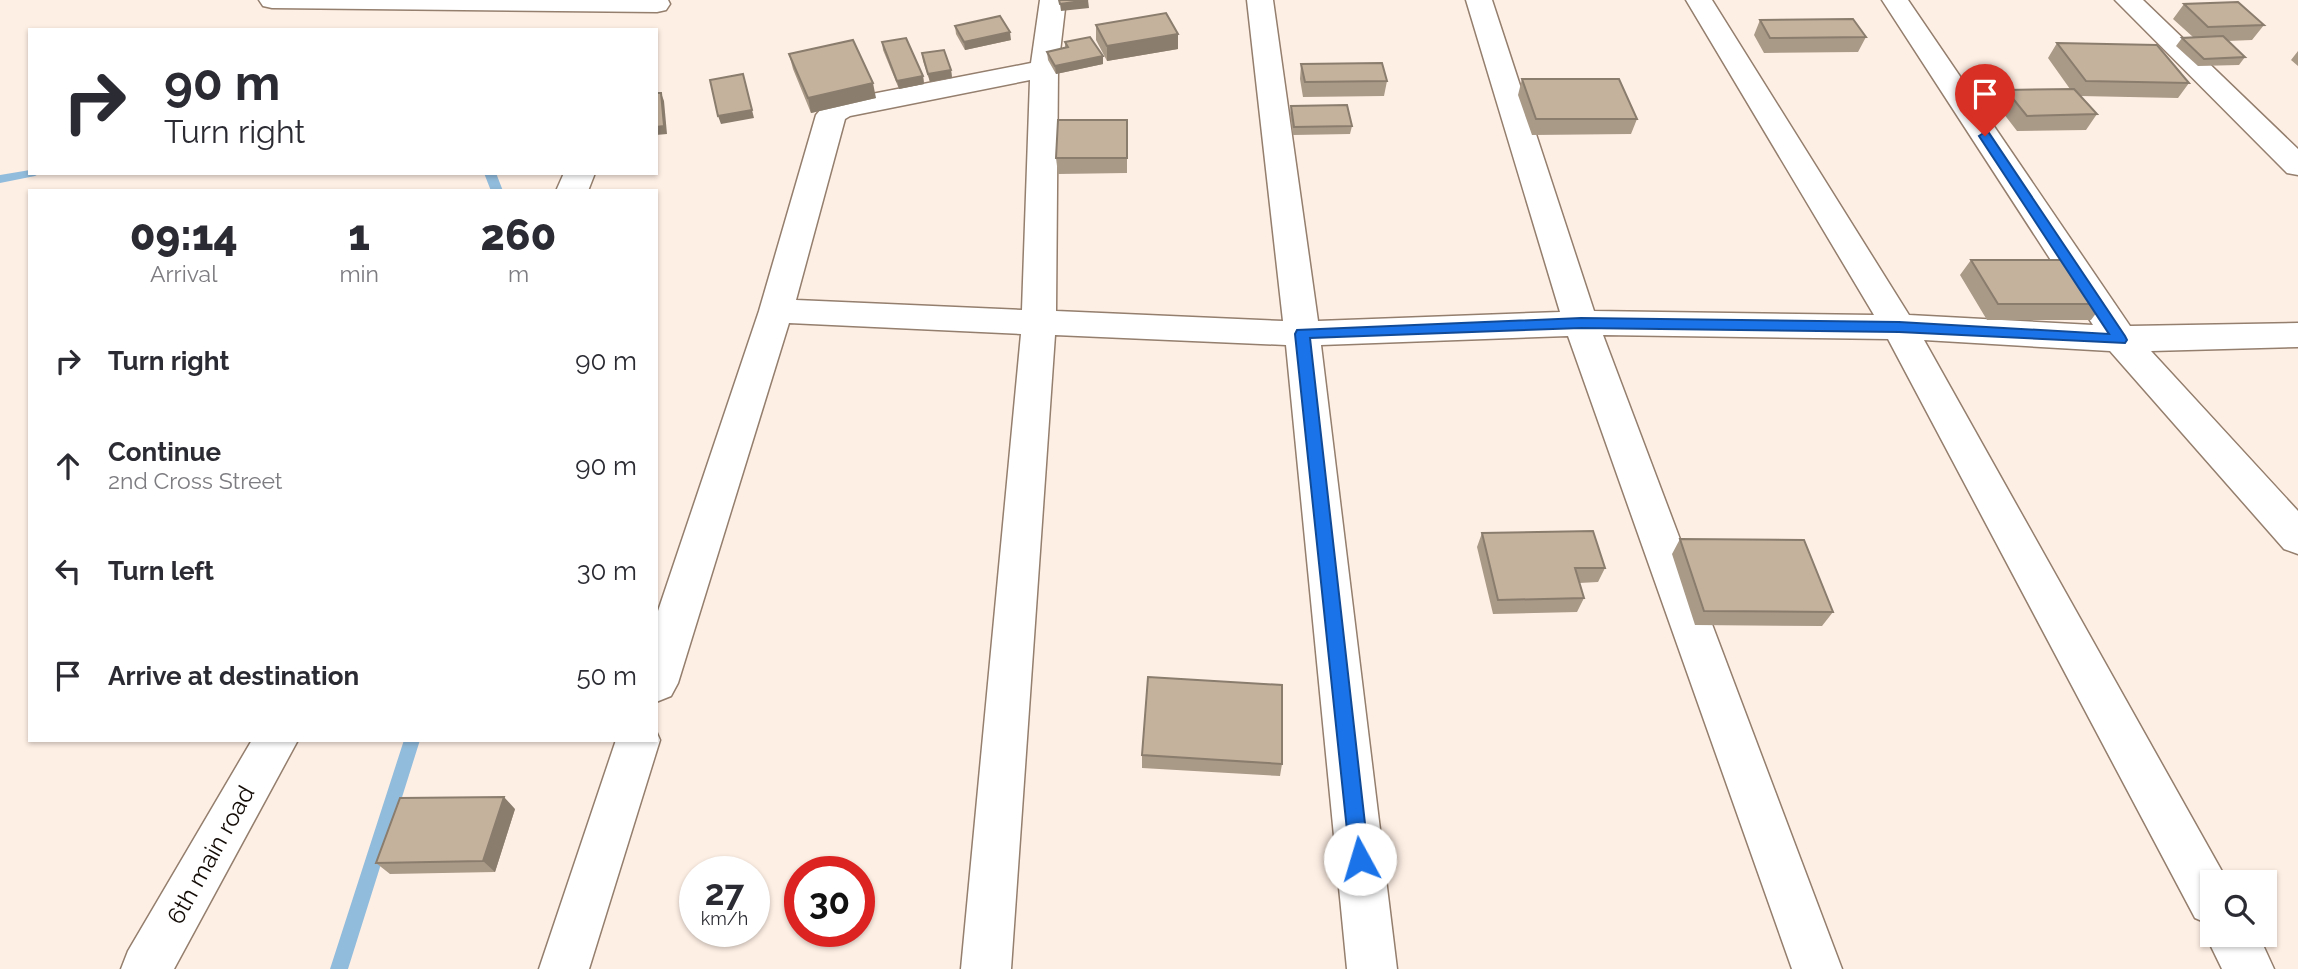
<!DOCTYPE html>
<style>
body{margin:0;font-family:Raleway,sans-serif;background:#f7f7f7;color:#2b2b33;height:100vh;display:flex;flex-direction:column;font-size:26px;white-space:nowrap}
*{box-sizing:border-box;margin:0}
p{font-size:23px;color:#7c7c81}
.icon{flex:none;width:38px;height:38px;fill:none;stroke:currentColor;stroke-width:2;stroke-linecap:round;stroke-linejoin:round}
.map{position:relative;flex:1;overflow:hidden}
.sheet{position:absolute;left:28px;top:189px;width:630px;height:553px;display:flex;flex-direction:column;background:#fff;border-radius:0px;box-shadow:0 2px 5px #0004}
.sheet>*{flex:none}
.banner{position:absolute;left:28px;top:28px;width:630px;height:147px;border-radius:0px;box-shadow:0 2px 5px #0004;background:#fff;color:#2b2b33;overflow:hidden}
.fabs{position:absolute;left:2200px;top:870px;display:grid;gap:14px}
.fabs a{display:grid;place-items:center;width:77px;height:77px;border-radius:0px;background:#fff;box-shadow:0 2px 5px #0004;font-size:35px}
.speed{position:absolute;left:679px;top:856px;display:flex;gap:14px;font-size:35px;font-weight:700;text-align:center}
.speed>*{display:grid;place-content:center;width:91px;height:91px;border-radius:50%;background:#fff;box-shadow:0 2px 5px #0004;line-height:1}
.speed small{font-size:18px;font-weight:400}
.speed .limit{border:10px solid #d22;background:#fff;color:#111}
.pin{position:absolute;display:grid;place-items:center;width:60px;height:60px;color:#fff;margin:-72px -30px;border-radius:50% 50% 50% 0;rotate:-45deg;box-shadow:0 0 7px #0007}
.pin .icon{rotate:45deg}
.me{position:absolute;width:77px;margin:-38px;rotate:354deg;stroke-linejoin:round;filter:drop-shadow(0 0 5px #0008)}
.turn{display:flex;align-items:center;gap:24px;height:147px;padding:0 21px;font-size:32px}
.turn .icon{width:91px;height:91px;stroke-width:2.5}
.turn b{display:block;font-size:49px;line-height:60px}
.eta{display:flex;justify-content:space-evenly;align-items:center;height:119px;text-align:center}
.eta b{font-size:42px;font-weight:800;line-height:49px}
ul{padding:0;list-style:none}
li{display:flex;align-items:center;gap:21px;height:105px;padding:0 21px}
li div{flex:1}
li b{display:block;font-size:26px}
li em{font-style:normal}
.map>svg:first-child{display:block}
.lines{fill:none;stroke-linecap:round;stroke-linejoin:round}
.stream{fill:#92bcdc;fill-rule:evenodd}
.minor-casing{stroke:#947e6d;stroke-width:3}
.minor{fill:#fff;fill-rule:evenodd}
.wall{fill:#a99987}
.shaded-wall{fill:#8a7d6e}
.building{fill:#c5b29d;stroke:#8a7d6e;stroke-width:2}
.route{fill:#1a73e8;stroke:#114b97;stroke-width:2}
.labels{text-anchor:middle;stroke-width:5;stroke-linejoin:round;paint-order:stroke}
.near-street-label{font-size:24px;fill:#130b06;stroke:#fff}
</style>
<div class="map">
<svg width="2298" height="969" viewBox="0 0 2298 969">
<rect width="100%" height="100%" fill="#feefe4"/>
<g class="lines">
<path class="stream" d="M30 170V173H40L35 176 0 183V175Z
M484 173H496L503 191H491Z
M404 740H420L348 969H330Z"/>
<g class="minor-casing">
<path id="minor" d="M259 0H668L670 4 666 10 657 12 272 8 263 6Z
M1040 0H1066L1058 69 1056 311 1283 321 1247 0H1273L1318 321 1560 312 1466 0H1492L1594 311 1874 315 1686 0H1712L1909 315 2093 325 1882 0H1908L2130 326 2298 323V347L2151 351 2298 511V554L2284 549 2110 351 1924 340 2228 882H2212V934H2258L2274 969H2222L2205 934 2209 924 2195 918 1888 339 1603 335 1842 969H1792L1568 336 1321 345 1397 969H1347L1286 345 1055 335 1011 969H961L1021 334 789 323 678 683 671 696 656 702V617L759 311 816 115 821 109 841 100 1031 63ZM1030 80 1022 310 796 300 845 119 850 116Z
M2115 0H2143L2298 149V175L2287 173Z
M564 173H595L588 191H556Z
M656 731 660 740 589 969H539L616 740H656Z
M252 740H298L174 969H121L128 951Z"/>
</g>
<use href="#minor" class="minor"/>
</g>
<path class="wall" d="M2184 4 2264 25 2252 40 2227 41 2245 57 2239 65 2198 66 2176 46 2182 38 2193 37 2173 19Z
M1760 20 1866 37 1858 52 1764 53 1754 35Z
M1096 25 1178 49 1107 61 1096 40Z
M955 26 1011 40 965 50 956 34Z
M882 42 923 76 924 84 899 89 883 50Z
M1065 42 1103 64 1056 74 1048 60 1047 52 1065 48Z
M2057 43 2189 83 2178 98 2080 96 2097 114 2086 130 2017 131 1997 105 2006 90 2070 89 2048 58Z
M2298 51V66L2291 60Z
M922 53 951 70 952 78 930 82 923 61Z
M789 54 876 98 811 113 793 69Z
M1301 64 1387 81 1384 96 1303 97 1300 79Z
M1522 79 1637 119 1631 134 1532 135 1518 95Z
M1291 106 1352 126 1350 134 1293 135 1290 114Z
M1127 120V173L1058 174 1056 158Z
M1971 260 2103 304 2091 320H1987L1960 275Z
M1482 533 1605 568 1598 582 1579 583 1584 598 1577 612 1493 614 1477 547Z
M1680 539 1833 612 1822 626 1695 625 1672 554Z
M1142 755 1282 764 1280 776 1142 768Z
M515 809 495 872 390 874 376 863Z"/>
<path class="shaded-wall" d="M1088 0 1089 8 1061 11 1060 4Z
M1010 32 1011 40 965 50 964 42Z
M1178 34V49L1107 61V46Z
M1103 56V64L1056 74 1055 66Z
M951 70 952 78 930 82 928 74Z
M743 74 754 118 721 124 718 116Z
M923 76 924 84 899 89 897 81Z
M873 83 876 98 811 113 808 98Z
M661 93 664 101 667 134 656 135V127Z
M504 797 515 809 495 872 483 861Z"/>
<path class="building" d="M1059 0H1088L1060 4Z
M2238 2 2264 25 2208 27 2184 4Z
M1166 13 1178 34 1107 46 1096 25Z
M1000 16 1010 32 964 42 955 26Z
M1853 19 1866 37 1770 38 1760 20Z
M2223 36 2245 57 2204 59 2182 38Z
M1090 37 1103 56 1055 66 1047 52 1068 47 1065 42Z
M906 38 923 76 897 81 882 42Z
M853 40 873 83 808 98 789 54Z
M2057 43 2157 45 2189 83 2086 81Z
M944 50 951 70 928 74 922 53Z
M1382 63 1387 81 1305 82 1301 64Z
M743 74 752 110 718 116 710 80Z
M1522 79H1619L1637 119H1536Z
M2074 89 2097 114 2027 116 2006 90Z
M656 93H661L664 126 656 127Z
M1347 105 1352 126 1294 127 1291 106Z
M1058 120H1127V158H1056Z
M1971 260H2072L2103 304H1998Z
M1593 531 1605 568H1575L1584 598 1498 600 1482 533Z
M1680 539 1804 540 1833 612 1704 611Z
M1148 677 1282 685V764L1142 755Z
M504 797 483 861 376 863 400 798Z"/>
<path class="route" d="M1985 132 1989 133 2125 336 2127 340 2125 343 1899 332 1581 328 1310 338 1369 859 1367 865 1360 868 1353 865 1350 859 1295 334 1297 330 1581 318 1899 322 2109 334 1979 136Z"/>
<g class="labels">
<g class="near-street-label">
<text transform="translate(211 855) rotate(-61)" y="8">6th main road</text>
</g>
</g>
</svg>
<div class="fabs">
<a><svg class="icon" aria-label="search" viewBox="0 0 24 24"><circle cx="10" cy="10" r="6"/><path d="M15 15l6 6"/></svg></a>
</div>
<div class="speed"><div>27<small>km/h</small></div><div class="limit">30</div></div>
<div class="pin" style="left:1985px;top:136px;background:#d93025"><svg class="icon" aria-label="arrive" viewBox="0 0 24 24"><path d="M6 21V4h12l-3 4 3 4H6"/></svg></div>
<svg class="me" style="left:1360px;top:859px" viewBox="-20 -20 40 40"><circle r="19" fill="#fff"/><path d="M0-13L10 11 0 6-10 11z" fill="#1a73e8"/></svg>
<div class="banner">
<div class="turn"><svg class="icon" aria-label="right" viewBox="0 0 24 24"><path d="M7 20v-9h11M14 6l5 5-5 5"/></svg><div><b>90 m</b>Turn right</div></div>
</div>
<section class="sheet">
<div class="eta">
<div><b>09:14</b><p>Arrival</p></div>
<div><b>1</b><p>min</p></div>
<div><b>260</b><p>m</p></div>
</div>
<ul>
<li><svg class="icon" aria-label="right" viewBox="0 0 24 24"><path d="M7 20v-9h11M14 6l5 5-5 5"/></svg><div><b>Turn right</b></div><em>90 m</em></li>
<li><svg class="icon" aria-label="ahead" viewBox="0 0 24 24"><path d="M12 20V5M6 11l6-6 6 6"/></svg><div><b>Continue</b><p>2nd Cross Street</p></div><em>90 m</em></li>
<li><svg class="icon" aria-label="left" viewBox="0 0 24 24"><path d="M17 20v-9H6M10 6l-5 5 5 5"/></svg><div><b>Turn left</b></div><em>30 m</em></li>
<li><svg class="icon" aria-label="arrive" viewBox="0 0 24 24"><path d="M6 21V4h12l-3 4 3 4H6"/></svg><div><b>Arrive at destination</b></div><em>50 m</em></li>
</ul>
</section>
</div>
